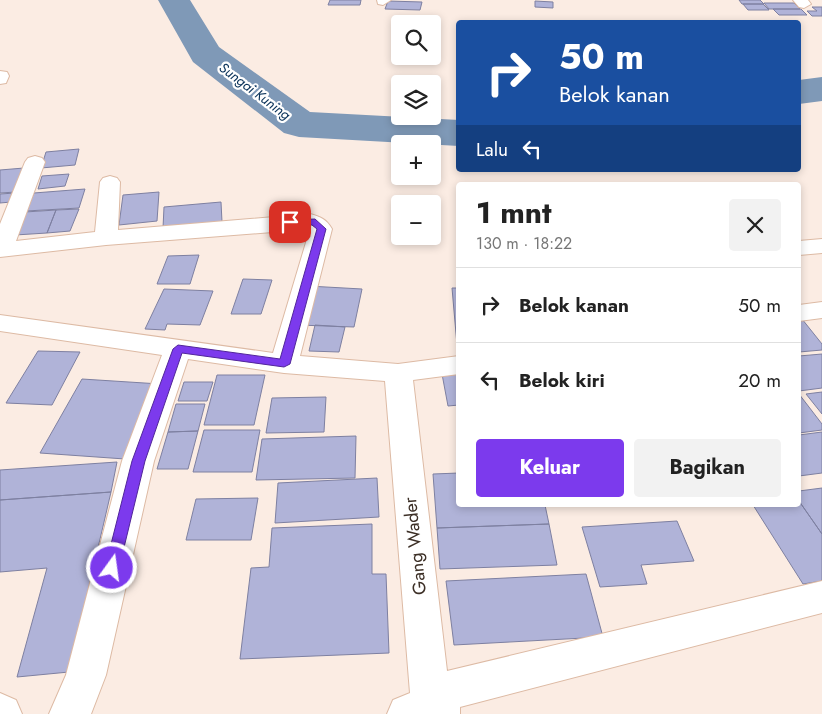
<!DOCTYPE html>
<html lang="id">
<meta charset="utf-8">
<style>
body{margin:0;font-family:Jost,sans-serif;background:#f2f2f2;color:#222;height:100vh;display:flex;flex-direction:column;font-size:19px;white-space:nowrap}
*{box-sizing:border-box;margin:0}
p{font-size:16px;color:#767676}
.icon{flex:none;width:28px;height:28px;fill:none;stroke:currentColor;stroke-width:2;stroke-linecap:round;stroke-linejoin:round}
.map{position:relative;flex:1;overflow:hidden}
.details{position:absolute;left:456px;top:182px;width:345px;height:325px;display:flex;flex-direction:column;background:#fff;border-radius:5px;box-shadow:0 2px 8px #0003}
.details>*{flex:none}
.guide{position:absolute;left:456px;top:20px;width:345px;height:152px;border-radius:5px;box-shadow:0 2px 8px #0003;background:#1a4fa0;color:#fff;overflow:hidden}
.controls{position:absolute;left:391px;top:15px;display:grid;gap:10px}
.controls a{display:grid;place-items:center;width:50px;height:50px;border-radius:5px;background:#fff;box-shadow:0 2px 8px #0003;font-size:25px}
.pin{position:absolute;display:grid;place-items:center;width:42px;height:42px;color:#fff;margin:-21px;border-radius:10px;box-shadow:0 2px 8px #0006}
.me{position:absolute;width:55px;margin:-28px;rotate:14deg;stroke-linejoin:round;filter:drop-shadow(0 0 4px #0008)}
.turn{display:flex;align-items:center;gap:18px;height:105px;padding:0 20px;font-size:22px}
.turn .icon{width:65px;height:65px;stroke-width:2.5}
.turn b{display:block;font-size:35px;line-height:42px}
.then{display:flex;align-items:center;height:48px;padding:0 20px;background:#0003;gap:10px;font-size:19px}
.round{display:grid;place-items:center;flex:none;width:52px;height:52px;border-radius:5px;background:#f2f2f2}
.headline{display:flex;align-items:center;justify-content:space-between;height:85px;padding:0 20px}
h1{font-size:30px;font-weight:700;line-height:38px}
.button{display:flex;gap:10px;margin-top:auto;padding:10px 20px}
.button a{flex:1;height:58px;border-radius:5px;background:#7c3aed;color:#fff;font-size:20px;font-weight:700;line-height:58px;text-align:center}
.button a+a{background:#f2f2f2;color:#222}
ul{padding:0;list-style:none}
li{display:flex;align-items:center;gap:15px;height:75px;padding:0 20px;border-top:1px solid #e0e0e0}
li div{flex:1}
li b{display:block;font-size:19px}
li em{font-style:normal}
.map>svg:first-child{display:block}
.lines{fill:none;stroke-linecap:round;stroke-linejoin:round}
.river{fill:#7f99b7;fill-rule:evenodd}
.building{fill:#b0b3d8;stroke:#7e80a1}
.minor-casing{stroke:#ddbaa4;stroke-width:2}
.minor{fill:#fff;fill-rule:evenodd}
.route{fill:#7c3aed;stroke:#51269a}
.labels{text-anchor:middle;stroke-width:4.5;stroke-linejoin:round;paint-order:stroke}
.far-water-label{font-size:14px;font-style:italic;fill:#062f57;stroke:#fff}
.near-street-label{font-size:18px;fill:#3c2f26;stroke:#fff}
</style>
<div class="map">
<svg width="822" height="714" viewBox="0 0 822 714">
<rect width="100%" height="100%" fill="#fbece3"/>
<g class="lines">
<path class="river" d="M158 0H190L219 47 310 112 459 120V146L299 137 284 133 193 62Z
M822 77V101L799 104V80Z"/>
</g>
<path class="building" d="M330 0H361L360 5H328Z
M739 0H760L764 4H742Z
M388 1 422 2 420 10 385 9Z
M535 1 553 2V8L535 7Z
M764 3H794L800 9H769Z
M743 4H763L769 10H748Z
M812 7H822V16H812L807 11H817Z
M773 9H801L807 15H779Z
M79 149 75 165 41 168 46 152Z
M24 168 16 192 0 193V170Z
M69 174 65 186 38 189 42 176Z
M85 189 79 208 26 211 34 193Z
M159 192 157 221 119 225 123 195Z
M15 193 11 202 0 203V194Z
M221 202 222 222 163 228 164 207Z
M79 209 70 231 47 233 56 210Z
M56 210 47 233 15 235 25 212Z
M199 255 190 284H157L168 256Z
M243 279 272 280 261 314H231Z
M308 286 362 289 354 327 298 325Z
M452 288H459V345H457Z
M164 289 213 291 200 325 167 324 165 330 145 329Z
M802 319 822 344V350L799 352V320Z
M315 325 345 327 339 352 309 351Z
M38 351 80 352 52 405 6 403Z
M822 354V388L799 391V356Z
M459 373V405L448 406 442 374Z
M217 375H265L254 425H204Z
M82 379 160 384 125 459 40 453Z
M184 382H213L207 401H178Z
M822 392V414L806 394Z
M799 394 822 424V430L799 433Z
M326 397 324 432 266 433 272 398Z
M176 404H205L198 431 168 432Z
M204 430H260L252 472H193Z
M198 431 188 469H157L168 432Z
M822 432V473L799 476V435Z
M356 436 355 478 256 480 262 439Z
M117 462 111 492 0 500V470Z
M459 473V505H545L549 524 437 528 433 474Z
M377 478 379 517 275 523 278 483Z
M822 488V534L799 501V491Z
M111 492 69 672 17 677 47 568 0 572V500Z
M258 498 251 540H186L196 499Z
M799 501 822 534V581L803 584 753 505H799Z
M677 521 694 561 641 565 647 584 600 587 582 527Z
M372 524V574H386L389 653 240 659 251 568 269 567 272 528Z
M549 524 557 565 440 569 437 528Z
M586 574 603 637 454 645 446 581Z"/>
<g class="lines">
<g class="minor-casing">
<path id="minor" d="M377 0H391L383 5 378 4Z
M793 0H808L811 4 804 8 799 7Z
M0 71 7 72 9 76 6 83 0 84Z
M35 156 42 158 45 162 16 241 95 232 100 182 103 178 110 176 117 178 120 182 118 230 310 214C321 217 326 219 332 229L300 356 398 364 459 356V374L413 380 447 671 822 581V613L460 707V714H387L393 700 410 693 385 381 284 373 188 359 154 461 106 675 91 714H49L66 675 122 461 162 355 0 331V315L273 353 310 229 106 245 0 257V224L25 162 28 158Z
M822 239V253L799 255V241Z
M822 302V318L799 321V305Z
M0 693 16 700 22 714H0Z"/>
</g>
<use href="#minor" class="minor"/>
</g>
<path class="route" d="M315 219 326 229 290 364 284 367 182 353 145 461 119 568 117 573 112 574 107 573 105 568 132 461 173 349 178 345 280 359 317 229 312 225H290L286 222 290 220Z"/>
<g class="labels">
<g class="far-water-label">
<text transform="translate(255 91) rotate(37)" y="5">Sungai Kuning</text>
</g>
<g class="near-street-label">
<text transform="translate(415 546) rotate(-96)" y="6">Gang Wader</text>
</g>
</g>
</svg>
<div class="controls">
<a><svg class="icon" aria-label="search" viewBox="0 0 24 24"><circle cx="10" cy="10" r="6"/><path d="M15 15l6 6"/></svg></a>
<a><svg class="icon" aria-label="layers" viewBox="0 0 24 24"><path d="M12 4l9 5-9 5-9-5zM3 14l9 5 9-5"/></svg></a>
<a>+</a>
<a>−</a>
</div>
<div class="pin" style="left:290px;top:222px;background:#d93025"><svg class="icon" aria-label="arrive" viewBox="0 0 24 24"><path d="M6 21V4h12l-3 4 3 4H6"/></svg></div>
<svg class="me" style="left:112px;top:568px" viewBox="-20 -20 40 40"><circle r="17" fill="#7c3aed" stroke="#fff" stroke-width="3"/><path d="M0-11L8 9 0 5-8 9z" fill="#fff"/></svg>
<div class="guide">
<div class="turn"><svg class="icon" aria-label="right" viewBox="0 0 24 24"><path d="M7 20v-9h11M14 6l5 5-5 5"/></svg><div><b>50 m</b>Belok kanan</div></div>
<div class="then">Lalu<svg class="icon" aria-label="left" viewBox="0 0 24 24"><path d="M17 20v-9H6M10 6l-5 5 5 5"/></svg></div>
</div>
<section class="details">
<div class="headline"><div><h1>1 mnt</h1><p>130 m · 18:22</p></div><a class="round"><svg class="icon" aria-label="close" viewBox="0 0 24 24"><path d="M6 6l12 12M18 6L6 18"/></svg></a></div>
<ul>
<li><svg class="icon" aria-label="right" viewBox="0 0 24 24"><path d="M7 20v-9h11M14 6l5 5-5 5"/></svg><div><b>Belok kanan</b></div><em>50 m</em></li>
<li><svg class="icon" aria-label="left" viewBox="0 0 24 24"><path d="M17 20v-9H6M10 6l-5 5 5 5"/></svg><div><b>Belok kiri</b></div><em>20 m</em></li>
</ul>
<div class="button"><a>Keluar</a><a>Bagikan</a></div>
</section>
</div>
